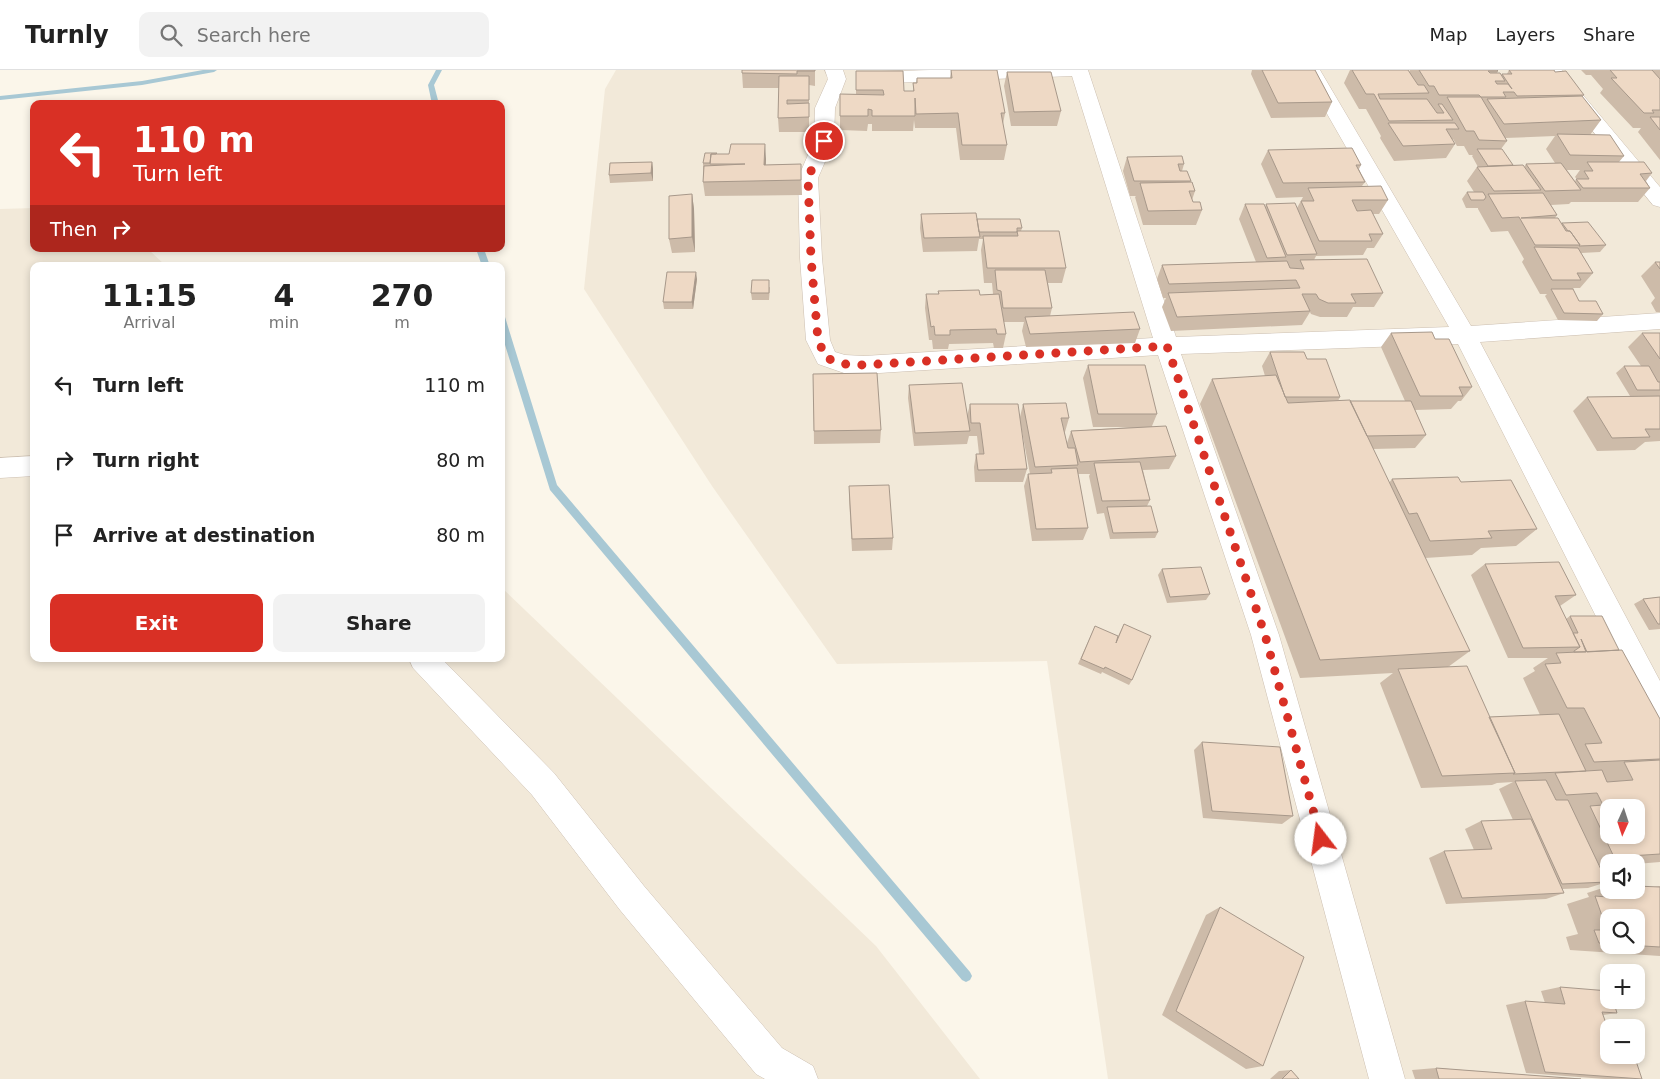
<!DOCTYPE html>
<meta charset="utf-8">
<style>
body{margin:0;font-family:"DejaVu Sans",sans-serif;background:#f2f2f2;color:#222;height:100vh;display:flex;flex-direction:column;font-size:19px;white-space:nowrap}
*{box-sizing:border-box;margin:0}
p{font-size:16px;color:#767676}
.icon{flex:none;width:28px;height:28px;fill:none;stroke:currentColor;stroke-width:2;stroke-linecap:round;stroke-linejoin:round}
.map{position:relative;flex:1;overflow:hidden}
.drawer{position:absolute;left:30px;top:192px;width:475px;height:400px;display:flex;flex-direction:column;background:#fff;border-radius:10px;box-shadow:0 2px 8px #0003}
.drawer>*{flex:none}
.banner{position:absolute;left:30px;top:30px;width:475px;height:152px;border-radius:10px;box-shadow:0 2px 8px #0003;background:#d93025;color:#fff;overflow:hidden}
.needle{width:32px;rotate:183deg}
.buttons{position:absolute;left:1600px;top:729px;display:grid;gap:10px}
.buttons a{display:grid;place-items:center;width:45px;height:45px;border-radius:10px;background:#fff;box-shadow:0 2px 8px #0003;font-size:25px}
.pin{position:absolute;display:grid;place-items:center;width:42px;height:42px;color:#fff;margin:-21px;border:2px solid #fff;border-radius:50%;box-shadow:0 1px 5px #0007}
.me{position:absolute;width:55px;margin:-28px;rotate:345deg;stroke-linejoin:round;filter:drop-shadow(0 0 4px #0008)}
.turn{display:flex;align-items:center;gap:18px;height:105px;padding:0 20px;font-size:22px}
.turn .icon{width:65px;height:65px;stroke-width:2.5}
.turn b{display:block;font-size:35px;line-height:42px}
.then{display:flex;align-items:center;height:48px;padding:0 20px;background:#0003;gap:10px;font-size:19px}
.eta{display:flex;justify-content:space-evenly;align-items:center;height:85px;text-align:center}
.eta b{font-size:30px;font-weight:800;line-height:35px}
.action{display:flex;gap:10px;margin-top:auto;padding:10px 20px}
.action a{flex:1;height:58px;border-radius:10px;background:#d93025;color:#fff;font-size:20px;font-weight:800;line-height:58px;text-align:center}
.action a+a{background:#f2f2f2;color:#222}
ul{padding:0;list-style:none}
li{display:flex;align-items:center;gap:15px;height:75px;padding:0 20px}
li div{flex:1}
li b{display:block;font-size:19px}
li em{font-style:normal}
header{display:flex;align-items:center;gap:30px;box-sizing:border-box;height:70px;padding:0 25px;background:#fff;border-bottom:1px solid #e0e0e0}
header strong{font-size:24px}
nav{display:flex;gap:28px;margin-inline-start:auto;font-size:18px}
.search{width:350px;height:45px;background:#f2f2f2;display:flex;align-items:center;gap:12px;box-sizing:border-box;padding:0 18px;border-radius:10px;color:#767676;font-size:19px}
.map>svg:first-child{display:block}
.residential{fill:#f2e9d9;fill-rule:evenodd}
.lines{fill:none;stroke-linecap:round;stroke-linejoin:round}
.stream{fill:#a8c8d4;fill-rule:evenodd}
.street-casing{stroke:#ccbfb1;stroke-width:1}
.street{fill:#fff;fill-rule:evenodd}
.wall{fill:#cdbba9;fill-rule:evenodd}
.shaded-wall{fill:#a7988a}
.building{fill:#eed9c5;stroke:#a7988a;fill-rule:evenodd}
.route{stroke:#d93025;stroke-width:9;stroke-dasharray:0 16.2}
</style>
<header>
<strong>Turnly</strong>
<div class="search"><svg class="icon" aria-label="search" viewBox="0 0 24 24"><circle cx="10" cy="10" r="6"/><path d="M15 15l6 6"/></svg>Search here</div>
<nav><a>Map</a><a>Layers</a><a>Share</a></nav>
</header>
<div class="map">
<svg width="1660" height="1009" viewBox="0 0 1660 1009">
<rect width="100%" height="100%" fill="#fbf6ea"/>
<path class="residential" d="M616 0H1660V1009H1108L1047 591 837 594 712 416 584 219 605 19ZM1609 738H1636V765H1609ZM1609 792H1636V820H1609ZM1609 848H1636V875H1609ZM1609 902H1636V930H1609ZM1609 958H1636V985H1609Z
M34 138V179H148L166 196H34V589H501V517L876 876 980 1009H0V139Z"/>
<g class="lines">
<path class="stream" d="M203 0H217L214 2 142 15 0 30V26L142 11Z
M436 0H442L434 15 439 34H432L428 15Z
M476 179H484L490 196H482Z
M501 244 505 247 557 415 970 902 972 906 970 910 966 912 962 910 550 420 501 262Z"/>
<g class="street-casing">
<path id="street" d="M825 0H843L846 9 835 38 834 71 818 108 822 188 830 270 835 282 845 285 864 286 1153 268 1072 6 866 14 859 12 857 8 859 4 866 2 930 0H1088L1176 267 1449 257 1302 0H1320L1471 256 1660 243V259L1480 272 1660 611V655L1649 651 1458 274 1181 284 1279 565 1405 1009H1369L1251 565 1158 285 864 304 844 303 818 294 806 270 800 188 798 108 814 71 815 38 828 9Z
M1543 0H1562L1660 117V137L1653 135Z
M34 386V406L0 408V388Z
M409 589H442L554 703 644 816 782 978 813 996 818 1009H765L756 1004 620 840 532 725 413 598Z"/>
</g>
<use href="#street" class="street"/>
</g>
<path class="wall" d="M815 0V16L809 15V62H779L778 48 779 18H743L742 3Z
M951 0 1005 43 1003 54 1007 75 1004 90H960L956 58H915L914 50 913 61H872V54H868L867 61 840 60V24H856V1L904 21H913V13H916L917 8H950Z
M1252 0H1315L1332 32 1325 47 1271 48 1251 4Z
M1350 0H1408L1409 2 1410 0H1497L1498 1 1497 3 1501 5 1502 4H1507L1509 0 1555 2 1584 25 1582 27 1601 50 1590 65 1624 86 1619 92 1652 103 1646 111 1650 118 1638 132H1571L1569 134 1551 135 1557 145 1555 148 1562 153 1606 175 1600 182 1581 183 1593 203 1580 218H1574L1573 219 1579 231 1603 244 1597 251 1558 250 1545 226 1547 224H1540L1522 192 1524 189 1508 161 1491 162 1478 139V138H1466L1462 129 1467 122H1474L1467 111 1477 97H1478L1472 86 1473 85H1469L1464 76H1457L1453 69H1452L1455 74 1446 88 1394 91 1380 68 1381 66 1366 39H1359L1344 13ZM1555 66 1546 79 1555 93 1526 94 1524 97 1513 95 1501 79 1507 71 1505 68ZM1567 100H1580L1575 107 1577 109 1575 111Z
M1581 0H1660V90L1638 62 1641 58H1633L1600 23 1603 19 1591 5H1586Z
M1007 2 1061 41 1057 56H1011L1004 16Z
M1268 80 1361 95 1359 99 1365 112 1362 116 1388 130 1379 144H1373L1383 164 1374 178H1367L1363 185 1316 186 1314 190 1383 223 1374 237H1353L1347 247H1320L1311 244 1310 242 1302 255 1171 261 1162 237 1166 228H1163L1157 209 1162 195 1256 192 1239 149 1245 134 1265 137 1266 134 1297 138 1303 127 1276 128 1261 94Z
M717 84H729L766 89V95L801 94 802 125 705 126 703 112V93Z
M1127 87 1184 94 1182 101 1191 111 1190 112 1195 121 1192 130 1193 132 1202 140 1196 155H1143L1135 127 1136 126H1130L1123 101Z
M652 92 653 99V111L610 113 609 105Z
M692 124 694 139 695 182 672 183 669 169Z
M921 144 977 149 1022 158 1021 161 1066 198 1062 213H1048L1052 238 1050 246 1140 259 1135 273 1026 277 1022 261 1024 252H1003L1006 264 1003 278H994L993 273 949 274 948 279H933L932 270H929L925 238 926 224H938V221L980 225 993 224 992 213H984L981 180 983 169H979L977 181 923 182 920 158Z
M1655 192H1660V242H1656L1651 233 1655 228 1641 206Z
M697 209 693 239H664L663 232Z
M770 217 769 230H752L751 223Z
M1391 263 1435 269 1472 317 1461 331H1458L1451 339 1415 340 1426 365 1415 378 1373 379 1389 413 1392 409 1461 412 1537 459 1516 476 1481 478 1472 485 1425 488 1470 581 1448 597 1489 647 1540 645 1523 608 1535 601 1533 598 1548 588H1508L1471 505 1485 494 1576 525 1560 536 1566 549 1570 546 1619 580 1660 649V792L1636 794V792H1609V795H1599L1607 812 1588 818 1562 819 1564 823 1546 829 1446 834 1429 788 1444 781 1474 780 1465 759 1481 751 1513 750 1499 719 1513 712 1497 713 1492 715 1421 718 1380 613 1393 603 1300 608 1200 334 1212 309 1265 306 1262 296 1270 282 1307 289 1340 327 1338 331H1405L1381 277Z
M1642 263H1660V371L1645 372 1635 380 1597 381 1573 341 1587 327 1630 326 1616 303 1624 296H1641L1628 277Z
M1088 295 1157 344 1152 356 1176 386 1169 399 1143 400 1150 430 1147 436 1158 462 1155 468 1110 469 1104 443 1097 444 1089 406 1090 404H1078L1088 458 1083 470 1032 471 1024 416 1028 404H1030L1020 351 1027 399 1023 412H975L974 397 976 384H979L977 366H969L967 374 914 376 908 328 909 315 967 346 970 334 1020 347 1023 334 1069 348 1065 362H1064L1067 373 1071 361 1132 357H1093L1083 308Z
M813 304 881 360 880 373 814 374Z
M849 416 893 468 892 480 852 481 849 428Z
M1162 499 1210 524 1206 530 1167 533 1158 505Z
M1660 527V559L1649 560 1634 534 1643 529Z
M1124 554 1132 610 1129 615 1102 602 1101 604 1078 594 1095 556 1117 568Z
M1202 672 1293 746 1282 754 1203 748 1194 680Z
M1609 816V820H1636L1660 816V886L1570 880 1566 867 1578 864 1567 834 1589 827 1587 823ZM1609 848 1636 875H1609Z
M1220 837 1263 996 1246 999 1162 945 1206 845Z
M1560 917 1617 943 1603 945 1609 985 1642 1009H1605L1526 1003 1506 935 1525 931 1545 933 1541 921Z
M1436 998 1581 1009H1415L1412 1000Z
M1291 1000 1299 1009H1270L1279 1001Z"/>
<path class="shaded-wall" d="M765 74 766 89 765 109 764 95Z
M652 92 653 99V111L651 103Z
M692 124 694 139 695 182 692 167Z
M696 202 697 209 693 239 692 232Z"/>
<path class="building" d="M742 0H815V1H797V4L742 3Z
M951 0H997L1005 43H1001L1007 75H962L958 43 916 44 915 28V46H872V40L868 39V46H840V24L884 25 883 20H856V1H903L904 21H914L913 13H917V8H952Z
M1262 0H1315L1332 32 1278 33Z
M1352 0H1408L1418 15H1424L1429 23 1378 24 1380 29H1427L1437 43H1444L1438 34H1442L1453 50 1389 51 1374 24H1366Z
M1419 0H1497L1498 1H1488L1490 3H1500L1505 11H1495L1497 14H1508L1512 19 1502 4H1512L1509 0H1554L1555 2 1566 1 1584 25 1517 26 1514 22H1503L1506 27H1481L1479 25H1439L1434 16H1429Z
M1610 0H1652L1660 9V40H1652L1654 43H1644L1611 8H1617Z
M1007 2H1051L1061 41 1014 42Z
M779 6H809V30H787V34L809 33V47L778 48Z
M1582 26 1601 50 1504 54 1487 29Z
M1447 27H1481L1507 71 1479 70 1474 61H1466Z
M1650 47H1660V60Z
M1388 53H1455L1459 59H1446L1455 74 1403 76Z
M1557 64 1610 65 1624 86 1570 85Z
M731 74H765L764 95 801 94V110L703 112 704 96 745 94H710L711 84H729Z
M1352 78 1361 95H1356L1365 112 1283 113 1268 80Z
M1477 79H1502L1513 95 1488 96Z
M705 83H717L716 84H711L710 93H703Z
M1182 86 1184 94H1178L1180 101H1187L1191 111H1134L1127 87Z
M652 92 651 103 609 105 610 93Z
M1587 92H1644L1652 103 1640 104 1650 118H1583L1576 109H1589L1584 101H1593Z
M1561 93 1581 120 1545 121 1526 94Z
M1523 95 1541 120 1494 121 1477 97Z
M1192 112 1195 121H1189L1193 132H1200L1202 140 1148 141 1140 113Z
M1381 116 1388 130H1352L1357 141 1371 140 1383 164H1369L1372 171H1319L1301 131H1314L1308 118Z
M1467 122H1483L1486 127 1484 130H1471Z
M1543 123 1557 145 1521 148H1558L1566 161H1570L1580 175H1535L1519 147 1502 148 1488 124Z
M692 124V167L669 169V126Z
M1295 133 1317 184 1287 185 1266 134Z
M1245 134H1264L1286 187 1267 188Z
M976 143 980 167 924 168 921 144Z
M977 149H1020L1022 158H1017V162H979Z
M1588 152 1606 175 1579 176 1580 175 1570 161H1568L1562 153Z
M1017 161H1059L1066 198H987L983 166H1018Z
M1534 177 1578 178 1593 203H1577L1581 210H1552Z
M1367 189 1383 223 1351 224 1356 233H1328L1319 229 1316 224H1302L1310 241 1177 247 1168 223 1300 218 1296 210 1169 214 1162 195 1287 191 1290 198 1304 199 1300 190Z
M1655 192H1660V199Z
M995 200H1045L1052 238H1003L1001 221 997 220Z
M667 202H696L692 232H663Z
M752 210H769V223H751Z
M1551 219H1573L1579 231H1596L1603 244 1564 243Z
M979 220 980 225 999 224 1006 264H997L996 259 950 260V265H935L934 256 931 257 926 224H939L938 221Z
M1134 242 1140 259 1030 264 1025 247Z
M1432 262 1435 269H1449L1472 317H1459L1463 326H1420L1391 263Z
M1642 263H1660V289Z
M1270 282H1304L1307 289H1326L1340 327H1285Z
M1088 295H1145L1157 344H1098Z
M1624 296H1649L1658 312H1660V320H1637Z
M877 303 881 360 814 361 813 304Z
M1276 305 1288 333 1350 330 1470 581 1320 590 1212 309Z
M962 313 970 361 915 363 909 315Z
M1660 326V359H1645L1650 367 1612 368 1587 327Z
M1350 331H1411L1426 365 1367 366Z
M1066 333 1069 348H1061L1068 378H1075L1078 395 1035 397 1023 334Z
M970 334H1018L1027 399 978 400 976 384H984L980 353H971Z
M1166 356 1176 386 1080 392 1071 361Z
M1140 392 1150 430 1102 431 1094 393Z
M1077 398 1088 458 1036 459 1028 404 1052 403 1051 399Z
M1458 407 1461 412 1511 410 1537 459 1488 461 1492 468 1430 471 1417 443 1409 444 1392 409Z
M889 415 893 468 852 469 849 416Z
M1151 436 1158 462 1113 463 1107 437Z
M1559 492 1576 525 1555 526 1580 577 1523 578 1485 494Z
M1201 497 1210 524 1170 527 1162 499Z
M1660 527V554H1658L1643 529Z
M1570 546H1602L1619 580 1587 582 1581 569 1586 582H1574V581L1580 577 1573 563H1578Z
M1124 554 1151 566 1132 610 1105 597 1104 599 1081 589 1095 556 1118 566 1116 573Z
M1622 580 1660 649V689L1594 692 1585 674 1602 673 1584 638H1567L1545 594 1561 593 1556 583Z
M1467 596 1515 703 1442 706 1398 599Z
M1559 644 1586 701 1513 704 1515 703 1489 647Z
M1202 672 1280 677 1293 746 1212 741Z
M1660 690V784L1614 787 1590 736 1603 735 1597 723 1566 725 1555 703 1602 700 1607 712 1633 710 1624 692ZM1609 738H1636V765H1609Z
M1546 710 1556 730H1568L1607 812 1562 814 1515 711Z
M1531 749 1564 823 1462 828 1444 781 1492 779 1481 751Z
M1636 816 1660 817V877L1627 875H1636V848H1609V874L1599 873 1594 860H1607L1595 826 1620 828 1617 820H1636Z
M1220 837 1304 887 1263 996 1176 941Z
M1560 917 1609 921V930H1613L1617 943 1602 942 1609 962V985H1634L1642 1009 1545 1002 1525 931 1565 934Z
M1436 998 1581 1009H1439Z
M1291 1000 1299 1009H1282Z"/>
<g class="lines">
<path class="route" d="M824 71 808 108 811 188 818 270 826 288 844 294 864 295 1167 276 1265 565 1321 769"/>
</g>
</svg>
<div class="buttons">
<a><svg class="needle" viewBox="-14 -14 28 28"><path d="M0-13l5 13h-10z" fill="#e53935"/><path d="M0 13l5-13h-10z" fill="#767676"/></svg></a>
<a><svg class="icon" aria-label="sound" viewBox="0 0 24 24"><path d="M4 9h4l5-4v14l-5-4H4zM17 9q2 3 0 6"/></svg></a>
<a><svg class="icon" aria-label="search" viewBox="0 0 24 24"><circle cx="10" cy="10" r="6"/><path d="M15 15l6 6"/></svg></a>
<a>+</a>
<a>−</a>
</div>
<div class="pin" style="left:824px;top:71px;background:#d93025"><svg class="icon" aria-label="arrive" viewBox="0 0 24 24"><path d="M6 21V4h12l-3 4 3 4H6"/></svg></div>
<svg class="me" style="left:1321px;top:769px" viewBox="-20 -20 40 40"><circle r="19" fill="#fff"/><path d="M0-13L10 11 0 6-10 11z" fill="#d93025"/></svg>
<div class="banner">
<div class="turn"><svg class="icon" aria-label="left" viewBox="0 0 24 24"><path d="M17 20v-9H6M10 6l-5 5 5 5"/></svg><div><b>110 m</b>Turn left</div></div>
<div class="then">Then<svg class="icon" aria-label="right" viewBox="0 0 24 24"><path d="M7 20v-9h11M14 6l5 5-5 5"/></svg></div>
</div>
<section class="drawer">
<div class="eta">
<div><b>11:15</b><p>Arrival</p></div>
<div><b>4</b><p>min</p></div>
<div><b>270</b><p>m</p></div>
</div>
<ul>
<li><svg class="icon" aria-label="left" viewBox="0 0 24 24"><path d="M17 20v-9H6M10 6l-5 5 5 5"/></svg><div><b>Turn left</b></div><em>110 m</em></li>
<li><svg class="icon" aria-label="right" viewBox="0 0 24 24"><path d="M7 20v-9h11M14 6l5 5-5 5"/></svg><div><b>Turn right</b></div><em>80 m</em></li>
<li><svg class="icon" aria-label="arrive" viewBox="0 0 24 24"><path d="M6 21V4h12l-3 4 3 4H6"/></svg><div><b>Arrive at destination</b></div><em>80 m</em></li>
</ul>
<div class="action"><a>Exit</a><a>Share</a></div>
</section>
</div>
